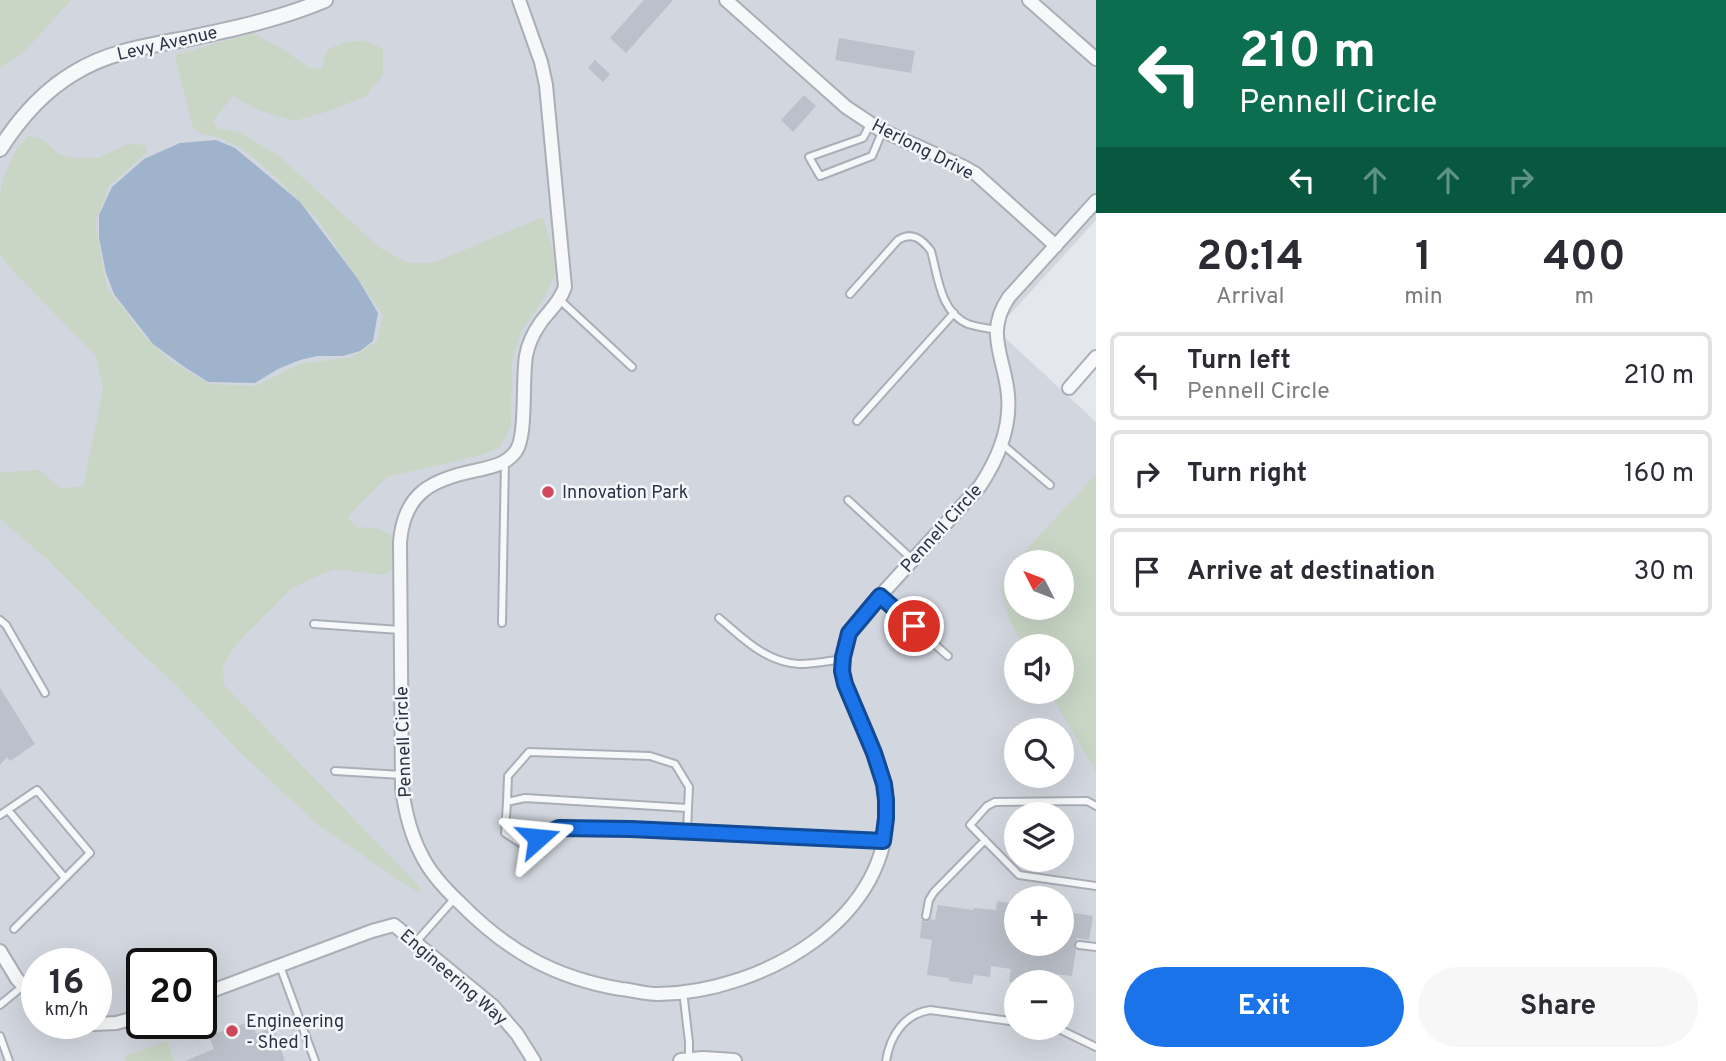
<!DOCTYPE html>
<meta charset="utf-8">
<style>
body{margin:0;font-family:Overpass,sans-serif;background:#f7f7f7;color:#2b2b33;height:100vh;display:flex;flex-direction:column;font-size:26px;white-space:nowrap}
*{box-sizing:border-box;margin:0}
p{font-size:23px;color:#7c7c81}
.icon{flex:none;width:38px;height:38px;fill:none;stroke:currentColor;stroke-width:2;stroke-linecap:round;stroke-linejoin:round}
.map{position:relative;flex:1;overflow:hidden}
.drawer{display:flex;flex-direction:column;background:#fff;width:630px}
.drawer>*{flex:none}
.banner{background:#0b6e4f;color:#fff;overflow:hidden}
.needle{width:46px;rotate:312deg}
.controls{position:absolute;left:1004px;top:550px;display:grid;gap:14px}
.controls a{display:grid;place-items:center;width:70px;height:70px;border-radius:50%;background:#fff;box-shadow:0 7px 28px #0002;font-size:35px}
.speed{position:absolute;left:21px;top:948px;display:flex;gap:14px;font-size:35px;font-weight:700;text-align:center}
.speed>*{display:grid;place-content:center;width:91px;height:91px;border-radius:50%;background:#fff;box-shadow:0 7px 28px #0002;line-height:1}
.speed small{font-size:18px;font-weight:400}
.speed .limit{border:4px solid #111;border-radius:10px;background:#fff;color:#111}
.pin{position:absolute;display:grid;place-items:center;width:60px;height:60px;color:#fff;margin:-30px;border:4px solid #fff;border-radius:50%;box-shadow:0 2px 7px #0007}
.me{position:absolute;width:77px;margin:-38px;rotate:72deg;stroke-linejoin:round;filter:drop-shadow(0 0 5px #0008)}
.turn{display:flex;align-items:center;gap:24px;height:147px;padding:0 28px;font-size:32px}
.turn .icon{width:91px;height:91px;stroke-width:2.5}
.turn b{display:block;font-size:49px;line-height:60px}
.lanes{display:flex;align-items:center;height:66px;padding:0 28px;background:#0003;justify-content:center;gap:35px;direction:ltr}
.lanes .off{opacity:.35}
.eta{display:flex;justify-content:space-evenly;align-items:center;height:119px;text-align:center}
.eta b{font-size:42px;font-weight:700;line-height:49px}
.action{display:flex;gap:14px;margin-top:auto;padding:14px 28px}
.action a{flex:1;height:80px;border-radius:42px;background:#1a73e8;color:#fff;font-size:28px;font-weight:700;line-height:80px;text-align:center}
.action a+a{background:#f7f7f7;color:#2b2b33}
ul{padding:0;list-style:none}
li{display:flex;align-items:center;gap:21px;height:88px;margin:0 14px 10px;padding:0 14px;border:4px solid #e1e1e2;border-radius:10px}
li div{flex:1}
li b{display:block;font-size:26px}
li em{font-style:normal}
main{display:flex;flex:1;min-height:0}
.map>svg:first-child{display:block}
.built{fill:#d2d6de;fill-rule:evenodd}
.green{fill:#c9d6c5;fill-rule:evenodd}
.water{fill:#9fb4cc}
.building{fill:#bbc0ca}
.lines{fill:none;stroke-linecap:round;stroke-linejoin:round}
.service-casing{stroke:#a9aeb7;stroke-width:10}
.minor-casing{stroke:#a9aeb7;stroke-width:16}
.tertiary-casing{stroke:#a9aeb7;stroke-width:18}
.service{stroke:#f7f8fa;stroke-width:6}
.minor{stroke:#f7f8fa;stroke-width:12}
.tertiary{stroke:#f7f8fa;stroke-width:14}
.route-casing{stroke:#114b97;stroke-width:18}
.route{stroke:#1a73e8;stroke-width:12}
.poi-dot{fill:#d1495b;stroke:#f4f6f9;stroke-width:2.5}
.labels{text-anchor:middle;stroke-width:5;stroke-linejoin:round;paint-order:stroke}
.street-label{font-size:18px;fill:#2b3445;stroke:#f4f6f9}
.poi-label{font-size:18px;fill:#2b3445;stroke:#f4f6f9;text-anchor:start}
</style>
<main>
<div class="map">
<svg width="1096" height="1061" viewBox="0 0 1096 1061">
<rect width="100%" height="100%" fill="#e4e7ec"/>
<path class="built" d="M0 0H1096V220L1003 322 1002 331 1004 337 1096 422V1061H0ZM1017 562H1062V607H1017ZM1017 646H1062V691H1017ZM1017 730H1062V775H1017ZM1017 814H1062V859H1017ZM1017 898H1062V943H1017ZM37 964H96V1024H37ZM142 964H201V1024H142ZM1017 982H1062V1027H1017Z"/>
<path class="green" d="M0 0H71L24 52 0 68Z
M253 33 282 49 310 68 322 69 327 50C352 39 357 37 383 49V75L365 97 323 113 294 121 258 110 233 96 213 121 218 129 239 132 279 156 380 248 408 263H433L543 217 554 255 555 273 545 297 522 330 512 361 511 426 500 447 481 455 387 477 347 517 356 527 378 528 392 536 395 566 385 575 333 569 292 588 234 647 223 666 224 685 418 885 421 892 414 890 318 825 241 753 175 684 127 640 49 561 0 519V474L3 472 39 470 62 489 83 486 103 390 96 356 15 273 0 254V196L3 180 15 151 28 136 42 139 58 154 73 158H98L128 144 145 145 147 153 109 186 95 223 107 288 146 338 168 359 209 384 256 386 300 364 352 357 377 341 383 315 317 219 276 177 242 148 220 138 199 133 193 127 175 55Z
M1096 474V772L1049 691H1062V646H1024L1010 621 1001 588 1016 561ZM1017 562H1062V607H1017Z
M167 1041 174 1061H126L124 1057Z"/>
<path class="water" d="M216 140 235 148 300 202 358 279 378 313 373 341 360 351 343 356H317L300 360 278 369 255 383 208 382 183 366 153 344 114 294 106 273 99 238V215L112 187 144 159 180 143Z"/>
<path class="building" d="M644 0H673L626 53 610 38Z
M839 38 915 51 911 73 835 60Z
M595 60 610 74 603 82 588 68Z
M804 95 816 106 793 132 781 120Z
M0 688 35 744 10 761 7 757 0 765Z
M997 901 1017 904V943H1062V911L1093 916 1089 940 1077 938 1074 944 1076 949 1072 976 1056 974 1055 982H1009L1011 969 991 966 990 977 974 975 972 984 949 981V978L927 975 932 940 920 938 922 920 926 922 931 919 935 920 938 905 973 910 974 908 996 910Z
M251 1021 256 1034 273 1027 285 1061H185L214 1049 209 1036Z"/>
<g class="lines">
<g class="service-casing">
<path id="service" d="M871 123 863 138 809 157 820 176 872 156 883 130
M850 294 898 240C912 231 922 239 931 251 938 276 940 312 968 324 977 327 987 328 996 330
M560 300 632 367
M857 421 954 313
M1002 444 1050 485
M848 500 913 560
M880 596 948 656
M719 618C743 638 765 662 799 664 813 664 828 661 843 659
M0 620 6 625 45 693
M502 623 505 461
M314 624 400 630
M335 771 402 775
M507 802 508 776 529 752 650 756 675 764 689 787 688 808
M1096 806 1087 801 995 802 987 806 970 825 1019 875 1096 886
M8 810 65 878
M0 815 37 790 90 853 14 929
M687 832 688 808 525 798 507 802 505 833 522 844 559 828 631 829 883 841
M926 916 929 900 934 892 985 840
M416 942 455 898
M1079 945 1096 947
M280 966 315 1061
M683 991 689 1042V1059
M0 1005 23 986
M1048 1027 1061 1030 1096 1047
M0 1036 9 1061
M886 1061C890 1036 904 1014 930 1010L1017 1022"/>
</g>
<g class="minor-casing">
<path id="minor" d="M519 0 541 62 546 85 565 287C560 302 550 310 541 322 534 332 528 344 526 356 522 379 527 436 516 451 507 464 492 467 478 470 433 479 404 492 400 542L402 788C405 811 410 833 421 854 430 873 445 889 460 903 507 951 555 978 621 989 633 990 645 994 658 994 761 993 898 917 886 799 882 759 861 720 845 684L842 671 843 657 850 633 869 608 980 486C998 459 1011 429 1008 395 1005 358 984 333 1009 297L1096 201
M726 0 846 107 879 129 964 167 976 174 1056 246
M1029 0 1096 59
M1069 388 1096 357
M0 951 17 979 37 1000
M201 995 372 931 394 925 493 1006 517 1034 534 1061
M94 1024 116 1023 142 1016"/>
</g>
<g class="tertiary-casing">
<path id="tertiary" d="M0 149C19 119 42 92 74 73 108 52 147 46 185 39 233 29 280 19 325 0
M681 1061 703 1059 734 1061"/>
</g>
<use href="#service" class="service"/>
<use href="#minor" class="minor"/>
<use href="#tertiary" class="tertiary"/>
</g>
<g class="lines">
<g class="route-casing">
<path id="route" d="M538 838 559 828 631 829 883 841 886 818V800L884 784 874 753 845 684 842 671 843 657 849 633 880 596 914 626"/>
</g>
<use href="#route" class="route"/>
</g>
<g class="poi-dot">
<circle cx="548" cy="492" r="7"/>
<circle cx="232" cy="1031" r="7"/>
</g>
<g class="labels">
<g class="street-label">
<text transform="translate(167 43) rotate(-13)" y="6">Levy Avenue</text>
<text transform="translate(923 149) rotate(27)" y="6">Herlong Drive</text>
<text transform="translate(941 528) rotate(-48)" y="6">Pennell Circle</text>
<text transform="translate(403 742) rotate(-92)" y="6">Pennell Circle</text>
<text transform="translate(454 977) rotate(41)" y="6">Engineering Way</text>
</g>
<g class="poi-label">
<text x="562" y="498">Innovation Park</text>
<text x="246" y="1027">Engineering<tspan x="246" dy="21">- Shed 1</tspan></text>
</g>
</g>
</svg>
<div class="controls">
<a><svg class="needle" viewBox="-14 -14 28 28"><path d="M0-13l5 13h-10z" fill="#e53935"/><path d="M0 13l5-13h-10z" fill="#7c7c81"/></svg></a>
<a><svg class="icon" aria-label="sound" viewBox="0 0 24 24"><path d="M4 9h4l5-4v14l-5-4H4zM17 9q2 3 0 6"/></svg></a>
<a><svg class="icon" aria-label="search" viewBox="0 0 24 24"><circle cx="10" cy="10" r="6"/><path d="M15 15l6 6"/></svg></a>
<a><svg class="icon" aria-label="layers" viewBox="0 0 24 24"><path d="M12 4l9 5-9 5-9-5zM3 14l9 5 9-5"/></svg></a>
<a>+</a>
<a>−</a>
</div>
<div class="speed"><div>16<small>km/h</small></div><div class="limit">20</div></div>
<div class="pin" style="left:914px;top:626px;background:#d93025"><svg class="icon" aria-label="arrive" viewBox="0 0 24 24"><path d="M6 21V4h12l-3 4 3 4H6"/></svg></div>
<svg class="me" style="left:538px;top:838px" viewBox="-20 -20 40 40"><path d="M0-17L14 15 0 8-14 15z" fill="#1a73e8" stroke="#fff" stroke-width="4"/></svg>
</div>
<section class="drawer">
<div class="banner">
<div class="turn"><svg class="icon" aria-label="left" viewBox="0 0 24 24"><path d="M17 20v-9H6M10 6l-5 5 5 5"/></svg><div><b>210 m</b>Pennell Circle</div></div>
<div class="lanes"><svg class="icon" aria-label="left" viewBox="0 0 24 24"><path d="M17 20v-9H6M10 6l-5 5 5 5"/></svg><svg class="icon off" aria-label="ahead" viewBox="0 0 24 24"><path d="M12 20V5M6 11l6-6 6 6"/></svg><svg class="icon off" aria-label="ahead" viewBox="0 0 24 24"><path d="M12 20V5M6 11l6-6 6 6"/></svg><svg class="icon off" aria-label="right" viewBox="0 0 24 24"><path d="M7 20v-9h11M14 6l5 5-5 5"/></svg></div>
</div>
<div class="eta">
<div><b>20:14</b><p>Arrival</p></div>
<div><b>1</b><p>min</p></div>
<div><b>400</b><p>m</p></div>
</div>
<ul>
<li><svg class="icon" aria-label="left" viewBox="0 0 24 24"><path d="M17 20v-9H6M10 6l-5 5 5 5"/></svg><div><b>Turn left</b><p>Pennell Circle</p></div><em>210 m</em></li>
<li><svg class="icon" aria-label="right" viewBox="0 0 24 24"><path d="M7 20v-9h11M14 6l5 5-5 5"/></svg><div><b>Turn right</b></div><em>160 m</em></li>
<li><svg class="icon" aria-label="arrive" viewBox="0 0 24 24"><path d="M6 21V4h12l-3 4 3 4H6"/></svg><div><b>Arrive at destination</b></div><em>30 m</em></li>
</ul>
<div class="action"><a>Exit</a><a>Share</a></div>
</section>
</main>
